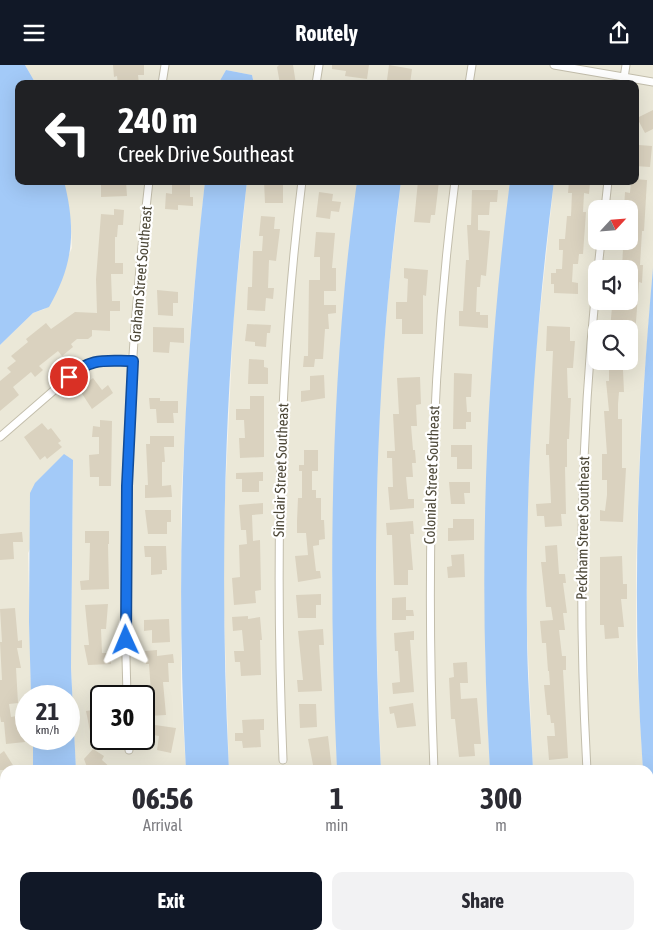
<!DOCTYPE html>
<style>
body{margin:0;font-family:"Asap Condensed",sans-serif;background:#f2f2f3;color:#2b2b33;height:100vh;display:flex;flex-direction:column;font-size:19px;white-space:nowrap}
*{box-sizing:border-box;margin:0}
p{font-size:16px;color:#7c7c81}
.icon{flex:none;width:28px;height:28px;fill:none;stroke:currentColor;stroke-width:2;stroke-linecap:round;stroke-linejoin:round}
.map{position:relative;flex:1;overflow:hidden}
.details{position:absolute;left:0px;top:700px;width:654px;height:175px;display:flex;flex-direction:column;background:#fff;border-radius:15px 15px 0 0;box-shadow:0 5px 20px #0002}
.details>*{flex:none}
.hud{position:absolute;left:15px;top:15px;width:624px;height:105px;border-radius:10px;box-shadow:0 5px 20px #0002;background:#202124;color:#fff;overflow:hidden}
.needle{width:32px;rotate:64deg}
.buttons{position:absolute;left:588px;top:135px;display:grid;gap:10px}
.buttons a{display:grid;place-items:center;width:50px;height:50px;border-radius:10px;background:#fff;box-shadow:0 5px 20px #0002;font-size:25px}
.speed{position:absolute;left:15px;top:620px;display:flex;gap:10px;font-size:25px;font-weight:700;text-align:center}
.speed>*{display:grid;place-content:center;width:65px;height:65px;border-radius:50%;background:#fff;box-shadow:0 5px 20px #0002;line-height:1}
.speed small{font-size:12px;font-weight:400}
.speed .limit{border:2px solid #111;border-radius:8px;background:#fff;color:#111}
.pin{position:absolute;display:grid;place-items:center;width:42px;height:42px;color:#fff;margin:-21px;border:2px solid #fff;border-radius:50%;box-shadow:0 1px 5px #0007}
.me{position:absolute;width:55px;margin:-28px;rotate:359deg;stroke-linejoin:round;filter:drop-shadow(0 0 4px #0008)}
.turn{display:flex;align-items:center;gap:18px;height:105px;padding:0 20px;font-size:22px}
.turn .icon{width:65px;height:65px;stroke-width:2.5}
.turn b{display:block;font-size:35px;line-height:42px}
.eta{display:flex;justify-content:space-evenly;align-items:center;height:85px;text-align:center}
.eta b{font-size:30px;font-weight:700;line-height:35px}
.primary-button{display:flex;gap:10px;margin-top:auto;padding:10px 20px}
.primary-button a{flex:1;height:58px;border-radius:10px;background:#111827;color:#fff;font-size:20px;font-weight:700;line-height:58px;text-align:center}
.primary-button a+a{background:#f2f2f3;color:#2b2b33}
header{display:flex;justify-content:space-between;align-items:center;height:65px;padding:0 20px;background:#111827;color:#fff;font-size:22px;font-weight:700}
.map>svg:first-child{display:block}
.residential{fill:#ebe8d8;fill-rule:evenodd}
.water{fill:#a3caf8}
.building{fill:#dad2bf}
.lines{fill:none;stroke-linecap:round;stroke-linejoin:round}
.minor-casing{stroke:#c3beac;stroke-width:9}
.minor{stroke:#fff;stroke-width:7}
.route-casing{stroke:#114b97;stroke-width:12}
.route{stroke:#1a73e8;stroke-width:9}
.labels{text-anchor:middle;stroke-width:4.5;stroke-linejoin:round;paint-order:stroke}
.street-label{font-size:15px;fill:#4c4737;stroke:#fff}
</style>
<header><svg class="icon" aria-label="menu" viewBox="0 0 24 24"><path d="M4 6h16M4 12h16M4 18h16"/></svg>Routely<svg class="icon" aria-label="share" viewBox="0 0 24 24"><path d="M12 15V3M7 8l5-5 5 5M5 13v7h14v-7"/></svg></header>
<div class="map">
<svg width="653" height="875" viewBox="0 0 653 875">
<rect width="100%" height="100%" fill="#f7f4eb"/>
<path class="residential" d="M25 0H653V203L641 356 636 498V580L643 705H533L527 566V451L534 304 554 116H635V19H254L252 10 226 5 218 19H36ZM596 144H629V176H596ZM596 204H629V236H596ZM596 264H629V296H596Z
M64 116H205L192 246 181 434V625L186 705H76L71 603 73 396 28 488 31 631H26V674H33V705H5V738H0V280L33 248 45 244 72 183 71 161ZM101 631H144V674H101Z
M247 116H357L336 365 332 516 337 705H229L223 515 225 433 234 245Z
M401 116H510L492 300 485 460V595L490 705H381L374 498 378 354 389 221Z
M649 842H653V875H423L422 870H649Z
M249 870H414L407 875H249Z"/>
<path class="water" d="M0 0H25L36 19H19V116H64C76 164 74 199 49 242L33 248 0 280Z
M226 5 252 10 254 19H218Z
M205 116H247C224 312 219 508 229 705H186C175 508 183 312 205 116Z
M357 116H401C375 312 371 508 381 705H337C328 509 330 310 357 116Z
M510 116H554C535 265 525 415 527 565 527 612 531 658 533 705H490C478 509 485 311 510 116Z
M653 203V842H649V705H643C631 537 638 370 653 203Z
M64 389 73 395 71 603 76 705H33V674H69V631H31L29 557 30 428 35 418Z
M0 738H5V870H249V875H0Z"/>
<path class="building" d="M113 0H144V10H138L139 19H118L117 11 114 12Z
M279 0H293L296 19H280L277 2Z
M332 0H369L367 14 345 11 346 6 332 4Z
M389 0 412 4 410 19 387 15Z
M653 45V64L645 68 637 53Z
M639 80 652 81 650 102 635 101Z
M635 114 647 115 644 166H642L640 200H643L642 218 639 217 634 283 629 282V264H610L612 242H617V236H629V204H622L623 183H619V176H629V144H624L625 127 630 128 631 116H635Z
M101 116H126L127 131 101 132Z
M172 116H190V132H193V141L178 140V145L165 144 166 128 172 129Z
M264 116H283V138H265Z
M418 116H439L435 150H431L430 158 414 157Z
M569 116 590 118 589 129 584 128 583 147H586L583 189H579L578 199H573L572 217 578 218V229L554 228V219H551V208H556V204H562L563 185H559V174H565L567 151H571L572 128H568Z
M472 125H498L497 137H490L489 150H478V165L490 166 486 211 481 210 480 222H477L476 247H480V250H488V263L459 261V246H463L466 195H469L467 160H471Z
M319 127 333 129 332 136 341 137 339 147 331 146 330 154 316 152Z
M114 144 124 145 123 160H118L117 172H115V198H123V209H111L112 236H120V246H110V266L92 265V271L88 274H77L71 279 73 282 62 291 58 286 39 301 43 305 35 312 31 307 13 322 19 330 0 346V316L11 307 7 303 16 296 11 291 28 277 26 274 46 258 51 264 75 247 97 248 96 214 101 149 114 150Z
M261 151 275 152 274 164H280L276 196 269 195 268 223H274L273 234 266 233 265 246 247 245 248 222H252L253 186H262L263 171H259Z
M316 167 335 168 332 203H336V226H324V240H336V248L328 249 329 264H325L323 294H315L314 302H303L304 291H308L309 215H320V192H314Z
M404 203 428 205 426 231 423 230V269H402V254H396V237H407L408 214 404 213Z
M157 225 178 227V238H173V251L158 250Z
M247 259 271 260 270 268H267L266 282 255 281V277L245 276Z
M547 261 570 262V276H575L573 303H567L568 333H571L569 374H567V402H565L566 449H561L562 461 545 462 544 451H537L536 439 551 438 549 390H546V379H549L553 286H546Z
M153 262 184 263V278L170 277 169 288 153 287Z
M249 294 264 295V302L268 303V319H248Z
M611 296H629L630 304 623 305 624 327H619L618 339V354H622V403H626L623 457 600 456V445L605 446 607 430V415H602V389H607L604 346H609L606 316H609V300H611Z
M454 308 472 309 471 332H466L467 347H471V357H466V364H453Z
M324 310 325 333 301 337V326L310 325V311Z
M420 312 421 339 416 340 417 361H411L413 385H415L416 398H412L413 412H406L408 434H414V443L390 445 388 422H393L392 393H387V386H395L393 349H399L397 313Z
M93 313 102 325 108 320 113 328 92 344 79 324Z
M250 331H264V392L240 393 239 373H245L244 355H236V344H250Z
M149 333H160V336H178V348H173L174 358H157L156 344H150Z
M100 355 112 356 111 421H99V412H90L89 390 99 389V372H92L93 361 100 362Z
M42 358 48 365 51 363 61 376 58 378 62 382 47 394 45 391 40 395 24 372Z
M150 371H174V382H164L165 397H162V421L171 420 172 432 145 433V420H148L146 379H150Z
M451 380H472V404H457V392H451Z
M304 385H318V406H312V425H316V433H321V455H324L325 474 319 475V480L313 481 316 506H320L321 513 298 517 295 491 308 490 306 468H297V456L298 433H302V406H299V400H304Z
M263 407V416H259V427H242V414H236V408Z
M449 417H470V428H464L465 439H451Z
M263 438V449L252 450 253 476 260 475 261 525 255 526 256 538 234 540 232 513 240 512 239 480 247 479 246 465H241L239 440Z
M145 445H171V457H167V469H148Z
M453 454H474V475L448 476V463H453Z
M413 456 414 469H410L413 505H408V520H394L392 470H387L386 458Z
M85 466H109V479H108L109 524 81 525 80 516 89 515 90 478H85Z
M22 467 23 477H13L14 494 0 495V469Z
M557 480 559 509H565L566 518H563L567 548H563L565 565H559L562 591H566V605H563L568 693 549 695 547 671H555L554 658H551L550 650H547L544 620H550L549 606H548L546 578H542L540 556 553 555 551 542H546L541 497H546L545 481Z
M144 481H166L167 505H162V509L151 510V492H145Z
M464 489 465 512 448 513 447 502 452 501 451 490Z
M622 491 623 519H627V534H621L624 562H618L619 573 605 574 604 560H600V492Z
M321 529V540H316V553H298L296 530Z
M406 532V545H413L414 551H406V555H392V533Z
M108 539 106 564H101L102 588H110L111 599 88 600 84 580H89L85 540Z
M15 543 18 576 22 575V583H17L21 603H16L18 638 9 639 11 652 23 650 25 677 6 679 4 657H1L0 651V615H2L0 577H2L0 544Z
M248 551V554L260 552 262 575H260L261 610 241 611 240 597H235L234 586H244L242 565 233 566 232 552Z
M169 554 170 577 152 578V565L144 566V555Z
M323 564 324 580H319L322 626 298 627 297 615H303L298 566Z
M414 566V575H410L414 627 393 629 392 618 400 617 398 586H395L394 568Z
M157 585V591L173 589 174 598H168L169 617H163L166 650 148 651 146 628 151 627 149 599H146L145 586Z
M467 597 468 618H460L461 634 477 633 481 679H474L475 691 459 692 455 654H451L449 613 454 612 453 598Z
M413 638 416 661 397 663 394 648 390 649 389 642Z
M299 639H316L317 662 300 663Z
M101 644V670L91 671 86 646Z
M264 654V665H260L261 682 243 683 242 676H235V668H243L242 655Z
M155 660 176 663 171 688 157 685 159 671 153 670Z
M328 671 332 705H314L308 674Z
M93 684 104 691 102 695 113 705H88L84 694Z
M4 686 16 705H0V689Z"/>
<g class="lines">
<g class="minor-casing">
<path id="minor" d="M554 0 653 17
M162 19 165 0
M316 19 319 0
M469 19 472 0
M623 19 626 0
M605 144 608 116
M598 204 601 176
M0 372 82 301 92 297 133 296
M127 631C121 459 129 287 149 116
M129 674V685
M283 695C275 502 278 309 302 116
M434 705C426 508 430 312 455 116
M587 705C578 544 580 382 596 222
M272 870V875"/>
</g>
<use href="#minor" class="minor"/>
</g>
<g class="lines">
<g class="route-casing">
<path id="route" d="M69 312C92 292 104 296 133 296L127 421 126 575"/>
</g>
<use href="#route" class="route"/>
</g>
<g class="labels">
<g class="street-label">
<text transform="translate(141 209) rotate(-85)" y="5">Graham Street Southeast</text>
<text transform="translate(281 405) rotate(-88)" y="5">Sinclair Street Southeast</text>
<text transform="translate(432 410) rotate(-88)" y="5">Colonial Street Southeast</text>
<text transform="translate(583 463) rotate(-89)" y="5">Peckham Street Southeast</text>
</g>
</g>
</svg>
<div class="buttons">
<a><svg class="needle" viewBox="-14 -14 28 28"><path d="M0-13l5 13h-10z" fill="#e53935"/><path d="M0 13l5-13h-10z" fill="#7c7c81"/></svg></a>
<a><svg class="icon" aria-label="sound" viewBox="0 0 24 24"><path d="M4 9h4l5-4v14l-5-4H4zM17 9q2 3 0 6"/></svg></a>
<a><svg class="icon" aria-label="search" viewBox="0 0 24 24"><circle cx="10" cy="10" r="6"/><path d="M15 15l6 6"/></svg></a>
</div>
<div class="speed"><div>21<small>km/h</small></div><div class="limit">30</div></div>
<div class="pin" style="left:69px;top:312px;background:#d93025"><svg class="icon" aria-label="arrive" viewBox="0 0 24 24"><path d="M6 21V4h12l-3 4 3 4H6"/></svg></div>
<svg class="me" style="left:126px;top:575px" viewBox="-20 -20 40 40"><path d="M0-17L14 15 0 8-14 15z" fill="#1a73e8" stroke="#fff" stroke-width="4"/></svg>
<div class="hud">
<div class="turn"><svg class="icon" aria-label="left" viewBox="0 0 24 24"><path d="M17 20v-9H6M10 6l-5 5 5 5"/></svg><div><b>240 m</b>Creek Drive Southeast</div></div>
</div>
<section class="details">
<div class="eta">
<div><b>06:56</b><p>Arrival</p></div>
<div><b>1</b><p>min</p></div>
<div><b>300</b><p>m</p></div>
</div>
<div class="primary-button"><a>Exit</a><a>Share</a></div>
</section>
</div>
